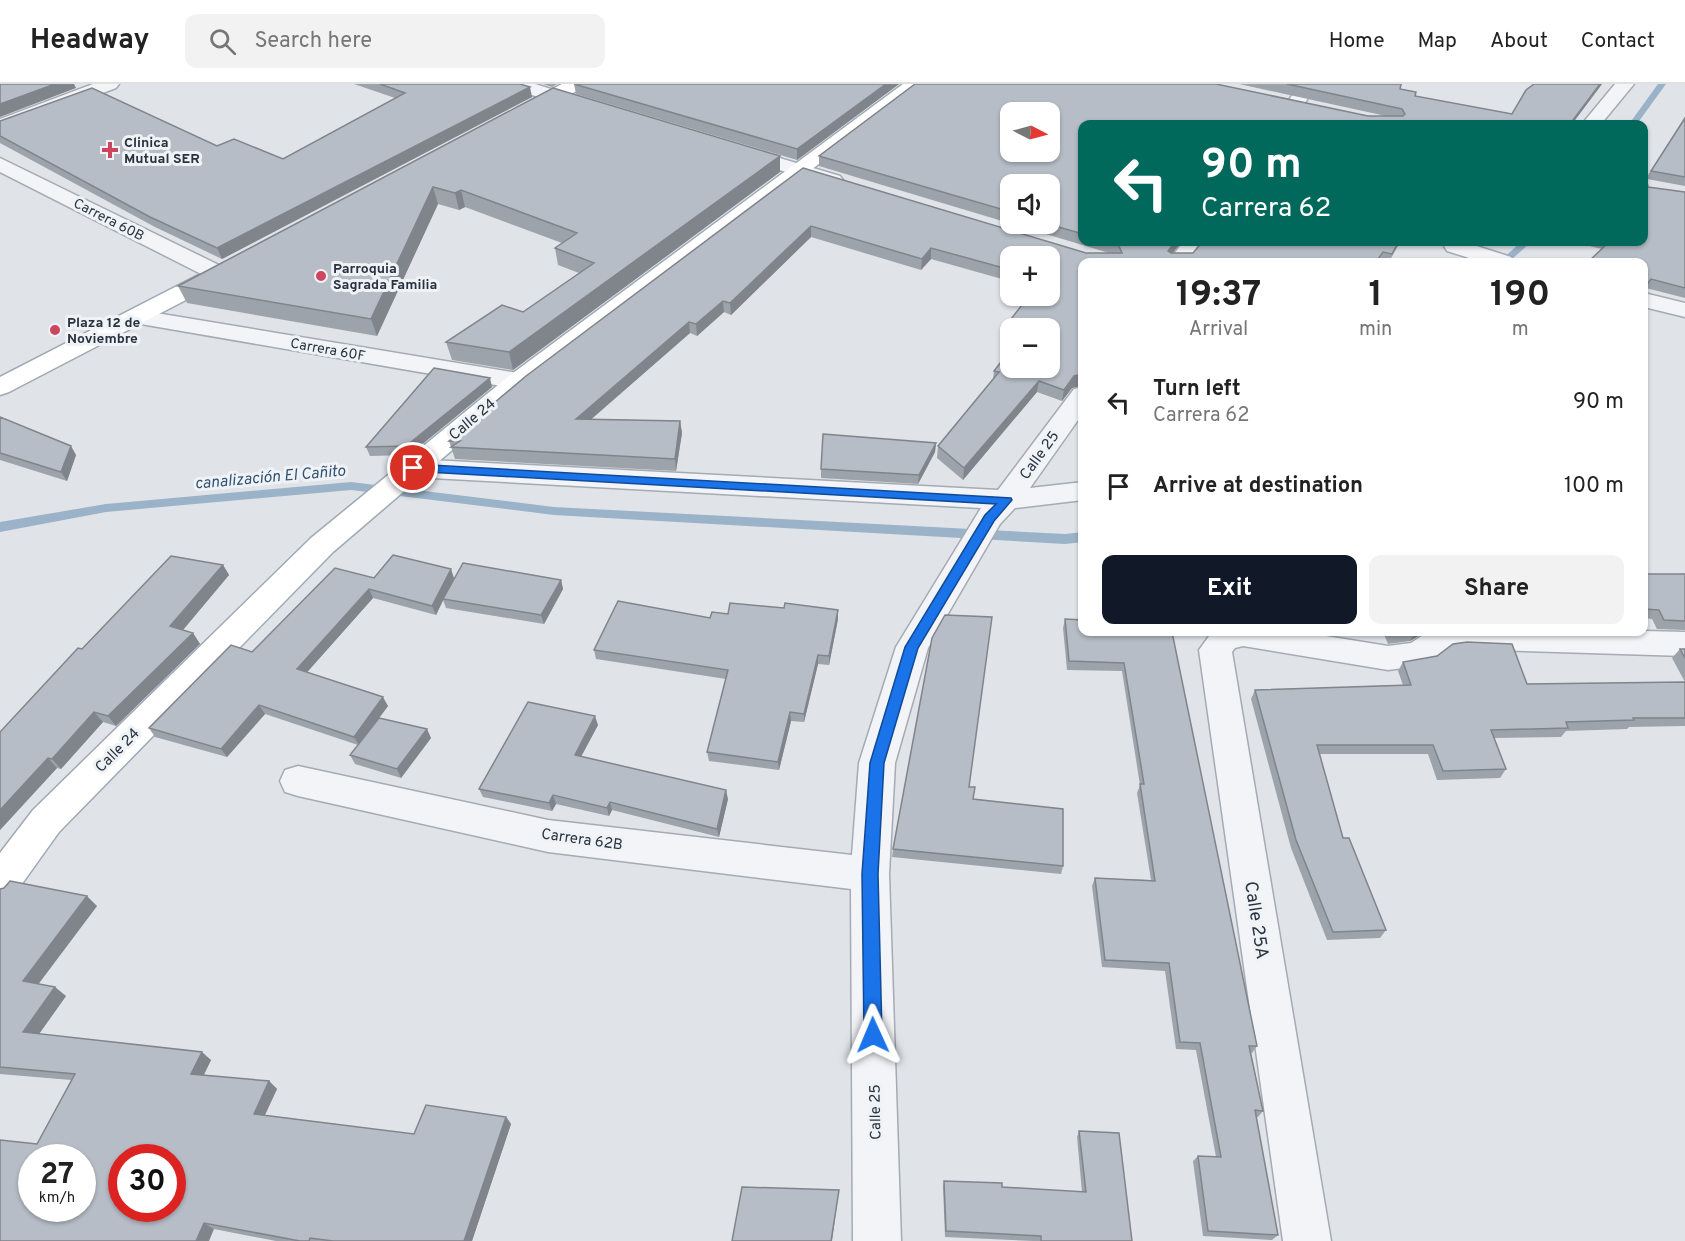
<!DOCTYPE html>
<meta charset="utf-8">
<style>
body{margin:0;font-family:Overpass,sans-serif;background:#f2f2f2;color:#222;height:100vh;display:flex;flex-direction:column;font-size:22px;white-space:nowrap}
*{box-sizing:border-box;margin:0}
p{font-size:20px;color:#767676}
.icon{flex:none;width:33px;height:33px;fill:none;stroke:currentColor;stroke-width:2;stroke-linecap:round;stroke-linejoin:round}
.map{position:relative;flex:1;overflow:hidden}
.sheet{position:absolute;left:1078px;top:174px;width:570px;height:378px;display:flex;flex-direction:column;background:#fff;border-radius:12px;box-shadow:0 2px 4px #0004}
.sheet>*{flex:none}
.hud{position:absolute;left:1078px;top:36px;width:570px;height:126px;border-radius:12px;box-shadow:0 2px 4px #0004;background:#00695c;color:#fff;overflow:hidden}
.needle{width:39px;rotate:96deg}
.fabs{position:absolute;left:1000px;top:18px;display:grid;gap:12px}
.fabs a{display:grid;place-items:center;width:60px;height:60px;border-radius:12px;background:#fff;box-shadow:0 2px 4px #0004;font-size:30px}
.speed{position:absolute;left:18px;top:1060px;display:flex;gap:12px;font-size:30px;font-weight:700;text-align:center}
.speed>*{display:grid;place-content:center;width:78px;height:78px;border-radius:50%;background:#fff;box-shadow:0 2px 4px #0004;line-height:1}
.speed small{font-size:15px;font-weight:400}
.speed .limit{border:9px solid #d22;background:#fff;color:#111}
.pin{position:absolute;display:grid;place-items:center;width:51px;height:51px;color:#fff;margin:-26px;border:3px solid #fff;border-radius:50%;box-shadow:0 2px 6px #0007}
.me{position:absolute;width:66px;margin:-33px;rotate:359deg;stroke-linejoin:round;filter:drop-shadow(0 0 4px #0008)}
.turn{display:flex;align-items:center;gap:21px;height:126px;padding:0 24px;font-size:27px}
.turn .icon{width:78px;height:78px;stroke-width:2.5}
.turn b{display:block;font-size:42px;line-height:51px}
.eta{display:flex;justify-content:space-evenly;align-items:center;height:102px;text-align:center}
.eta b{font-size:36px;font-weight:700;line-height:42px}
.button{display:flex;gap:12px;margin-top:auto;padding:12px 24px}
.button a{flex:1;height:69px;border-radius:12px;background:#111827;color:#fff;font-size:24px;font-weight:700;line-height:69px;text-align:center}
.button a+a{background:#f2f2f2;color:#222}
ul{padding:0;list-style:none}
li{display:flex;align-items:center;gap:18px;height:84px;padding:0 24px}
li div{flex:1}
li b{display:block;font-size:22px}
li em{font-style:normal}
header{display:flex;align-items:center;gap:36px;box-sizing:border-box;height:84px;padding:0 30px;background:#fff;border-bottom:2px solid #e0e0e0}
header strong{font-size:28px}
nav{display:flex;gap:33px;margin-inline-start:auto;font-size:21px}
.search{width:420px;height:54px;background:#f2f2f2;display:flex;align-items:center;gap:15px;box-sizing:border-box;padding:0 21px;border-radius:12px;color:#767676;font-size:22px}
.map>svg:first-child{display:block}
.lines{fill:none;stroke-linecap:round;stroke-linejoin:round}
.stream{fill:#9bb3c9;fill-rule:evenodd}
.minor-casing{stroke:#a5abb3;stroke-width:3}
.major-casing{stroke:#9fa9b4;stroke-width:3}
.minor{fill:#f3f4f7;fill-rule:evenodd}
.major{fill:#fff;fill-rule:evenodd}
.wall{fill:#9da3aa;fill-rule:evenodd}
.shaded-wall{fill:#80848b}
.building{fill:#b7bdc6;stroke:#80848b;stroke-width:1.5;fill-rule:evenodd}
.route{fill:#1a73e8;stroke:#114b97;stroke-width:1.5}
.poi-dot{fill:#cd465f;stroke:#eff3f6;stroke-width:2}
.labels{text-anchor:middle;stroke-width:6;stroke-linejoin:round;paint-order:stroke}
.far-poi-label{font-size:14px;font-weight:bold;fill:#293240;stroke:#eff3f6;text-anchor:start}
.far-street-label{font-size:14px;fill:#293240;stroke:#eff3f6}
.street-label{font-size:15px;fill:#293240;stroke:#eff3f6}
.water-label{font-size:16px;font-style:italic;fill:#335274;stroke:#eff3f6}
.near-street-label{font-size:18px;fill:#293240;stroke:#eff3f6}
</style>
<header>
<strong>Headway</strong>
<div class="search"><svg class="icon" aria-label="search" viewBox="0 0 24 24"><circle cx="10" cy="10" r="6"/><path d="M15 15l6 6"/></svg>Search here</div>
<nav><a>Home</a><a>Map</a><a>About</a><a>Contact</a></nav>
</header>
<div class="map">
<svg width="1685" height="1157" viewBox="0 0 1685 1157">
<rect width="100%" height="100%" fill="#e0e4e9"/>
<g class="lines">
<path class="stream" d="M1658 0H1666L1637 40H1629Z
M1521 158H1531L1509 178H1499Z
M351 398 554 423 1065 450 1083 448V458L1065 460 554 431 351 406 106 428 0 448V438L106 420Z"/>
<g class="minor-casing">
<path id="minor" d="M93 0H119L116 4 0 48V35Z
M507 0H535L593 18 595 22 593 26H579L510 4Z
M1300 0H1318L1290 40H1272Z
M1615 0H1634L1601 40H1582Z
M736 61 840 92 843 96 840 100 833 102 729 71 726 67 729 63Z
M0 74 227 185 230 190 227 195 219 197 211 195 0 88Z
M1183 158H1205L1190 178H1168Z
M1447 158H1464L1511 173 1514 178H1482L1447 167 1444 162Z
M1644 209 1685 219V233L1644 223Z
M138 226 518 289 527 292 531 297 527 302 518 305 129 238 126 233 129 228Z
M1083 303V329L1030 404 1083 398V416L1015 424 1000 440 928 564 895 679 889 790 901 1157H853L851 805 548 768 298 712 285 708 280 697 285 686 298 682 548 736 852 771 859 679 896 563 981 424 413 393 403 390 399 384 403 378 413 375 998 406 1074 305Z
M1644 547 1685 548V572L1461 565 1447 567 1431 579 1419 582 1388 586 1243 562 1235 564 1232 568 1331 1157H1283L1199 566 1212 548H1301L1388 562 1411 559 1428 548Z"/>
</g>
<g class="major-casing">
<path id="major" d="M562 0H585L582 4 529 33H515L513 29 515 25Z
M903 0H924L527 302 333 468 59 748 14 811 0 816V769L33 726 311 454 509 292Z
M222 181 230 183 233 188 230 193 9 308 0 311V293L214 183Z"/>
</g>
<use href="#minor" class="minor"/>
<use href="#major" class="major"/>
</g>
<path class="wall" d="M354 0H520L532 13 222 175 155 143 0 59V37L217 62 283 75 395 14Z
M543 0H557L552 3Z
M574 0H899L797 76 576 10Z
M915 0H1216L1368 32H1386L1239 0H1402L1400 5 1416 8 1415 12 1512 30 1526 6 1534 0H1602L1572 40H1083V158H1181L1172 169H1193L1202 158H1400L1389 178H1083V301L1072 304 1062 317 1037 308 963 396 937 374 938 362 993 295 994 287 1011 265V284H1050V244H1011V246H1010L1011 235 1026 215 1013 212H1050V172H1011V211L1006 210 1008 199 1009 197 931 175 921 186 811 153 731 231 724 228 697 252 690 249 591 335 680 337 682 349 676 387 455 375 449 357 526 292 803 84 1086 169H1109L819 82V72ZM1011 28H1050V68H1011ZM1011 100H1050V140H1011Z
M553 4 780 88 513 286 452 276 446 258 523 228 579 189 558 181 555 164 562 159 465 123 459 126 438 120 377 252 187 219 178 202Z
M1685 34V102L1647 95 1648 103 1685 108V214L1646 204 1644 206V178L1602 165 1585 161 1587 158H1644L1646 94Z
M1011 247V260L1009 259Z
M492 303 409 371 370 372 366 363Z
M0 333 76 371 67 397 0 376Z
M936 359 935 368 918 400 821 394V385Z
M223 481 229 491 183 546 193 549 200 560 116 642 103 638 61 685 57 684 0 746V648Z
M1644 490H1685V546L1657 545 1652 535 1644 534Z
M374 494H454L450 501 561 496 563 505 544 540 446 524 443 516 436 531 373 514 307 588 388 622 379 634 431 654 401 694 355 680 350 671 358 661 265 630 227 673 155 653 149 644 252 568Z
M784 524 838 526V535L829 581 818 580 804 638 791 637 779 686 709 677 707 668 726 595 596 575 594 566 728 530Z
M1065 535 1172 548 1257 962 1252 969H1251L1263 1027 1258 1033H1256L1278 1151 1272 1156 1203 1152 1193 1077 1198 1072 1216 1073 1196 966 1176 965 1165 887 1102 883 1092 802 1095 794 1151 796 1137 709 1140 701 1122 587 1067 586 1063 544Z
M1383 548H1425L1410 557 1388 560Z
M1680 565H1685V642L1629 643 1627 645 1566 647 1561 653 1494 654 1506 685 1500 694 1437 696 1428 670H1319L1343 754 1386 846 1380 854 1327 856 1291 764 1251 615 1255 606 1403 601 1398 587 1403 578 1527 600 1685 598 1672 574Z
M598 641 581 673 728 715 719 753 612 726 609 732 556 720 552 727 483 713 479 705Z
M969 703 973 715 1063 782 1061 790 892 773 893 765Z
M0 805 97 822 38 900 66 912 39 950 211 976 204 991 269 997 277 1005 265 1031 414 1050 506 1033 511 1040 472 1157H276L214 1145 37 1060 71 996 0 990Z
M1079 1047 1132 1157H1033L945 1153 943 1103 944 1097 1002 1103 1082 1108 1077 1053Z"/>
<path class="shaded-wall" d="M55 0H74L76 4 0 33V20Z
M886 0H899L797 76V65Z
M1600 0H1602L1572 40H1570Z
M530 3 532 13 222 175 217 164Z
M780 72V88L513 286 509 268Z
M433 103 438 120 377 252 371 235Z
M461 106 465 123 459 126 455 109Z
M811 142V153L731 231 730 219Z
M1175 158H1181L1166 178 1168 167Z
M931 164V175L921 186 922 175Z
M723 217 724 228 697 252 696 240Z
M689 238 690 249 579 346 576 335Z
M1083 290V301L1072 304 1062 317 1064 306 1074 292Z
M490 294 492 303 409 371 406 362Z
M1039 297 1037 308 963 396 964 384Z
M680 337 682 349 676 387 675 375Z
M936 359 935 368 918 400 919 391Z
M71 362 76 371 67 397 61 388Z
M223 481 229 491 177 553 170 542Z
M451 485 454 494 436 531 432 522Z
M561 496 563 505 544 540 541 531Z
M369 505 373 514 302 594 297 585Z
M838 526V535L829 581V572Z
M1415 548H1425L1410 557Z
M193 549 200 560 116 642 108 632Z
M818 571V580L804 638V630Z
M383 613 388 622 359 661 354 653Z
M259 621 265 630 227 673 221 665Z
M94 628 103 638 61 685 52 675Z
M790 628 791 637 779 686 778 678Z
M595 632 598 641 577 680 575 671Z
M427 645 431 654 401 694 397 685Z
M48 674 57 684 0 746V726Z
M726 706 728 715 719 753 717 745Z
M553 711 556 720 552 727 549 719Z
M610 718 612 726 609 732 607 724Z
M87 812 97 822 34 906 23 897Z
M55 903 66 912 34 957 23 948Z
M202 968 211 976 200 998 191 990Z
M269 997 277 1005 262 1037 254 1030Z
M506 1033 511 1040 472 1157H464Z
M839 1106 832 1157H831Z
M204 1139 214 1145 209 1157H196Z"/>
<path class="building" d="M0 0H55L0 20Z
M380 0H520L530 3 217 164 150 133 0 52V37L92 4 217 62 234 55 283 75 405 9Z
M574 0H886L797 65Z
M915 0H1216L1368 32H1403L1405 30 1402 25 1287 0H1401L1400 5 1416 8 1415 12 1512 30 1526 6 1534 0H1600L1570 40H1083V150L1048 140H1050V100H1011V128L819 72ZM1011 28H1050V68H1011Z
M553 4 780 72 509 268 446 258 502 221 523 228 594 179 555 164 577 149 461 106 455 109 433 103 371 235 178 202Z
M1685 34V93L1651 87Z
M803 84 1086 169H1122L1118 160 1110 158H1175L1168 167 1171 169H1193L1202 158H1399L1392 170 1383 168 1376 178H1083V290L1074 292 1064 306 1039 297 964 384 938 362 999 288 994 287 1011 265V284H1050V244H1013L1019 237 1011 235 1029 212H1050V172H1011V186L931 164 922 175 811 142 730 219 723 217 696 240 689 238 576 335 680 337 675 375 451 363 460 357H449L526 292Z
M1646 93 1648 103 1685 108V204L1651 195 1644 204V178H1588L1609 158H1644V97Z
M434 284 490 294 406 362 366 363Z
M0 333 71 362 61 388 0 369Z
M823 350 936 359 919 391 821 385Z
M393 471 451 485 432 522 369 505 297 585 383 613 354 653 259 621 221 665 149 644 231 561 252 568 335 484 374 494Z
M171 472 223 481 170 542 193 549 108 632 94 628 52 675 48 674 0 726V648L78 564 82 565Z
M463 479 561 496 541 531 443 515Z
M1644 490H1685V537L1664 536 1659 526 1644 525Z
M618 517 710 534 712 528 728 530 730 519 784 524 785 519 838 526 829 572 818 571 804 630 790 628 778 678 707 668 728 586 594 566Z
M945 531 992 533 969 703H975L973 715 1063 725V782L893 765 932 554Z
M1065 535 1083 536V548H1172L1257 962H1249L1263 1027 1255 1026 1278 1151 1208 1147 1198 1072 1221 1073 1200 959 1180 958 1169 879 1105 876 1095 794 1155 797 1140 700H1144L1124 579 1069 577Z
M1391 548H1416L1393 551Z
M1467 558 1512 560 1527 600 1685 598V634H1633L1634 636 1566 638 1568 644 1491 646 1506 685 1443 687 1433 661H1317L1343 754H1349L1386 846 1333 848 1296 756 1255 606 1411 601 1403 578 1437 572 1453 560Z
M1680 565H1685V574Z
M528 618 595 632 575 671 726 706 717 745 610 718 607 724 553 711 549 719 479 705Z
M379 634 427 645 397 685 350 671Z
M10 797 87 812 23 897 55 903 23 948 202 968 191 990 269 997 254 1030 414 1050 426 1021 506 1033 464 1157H333L310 1154 309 1157H300L204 1139 196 1157H0V1056L37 1060 75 990 0 983V805L4 804ZM32 1074H82V1125H32ZM122 1074H172V1125H122Z
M1079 1047 1119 1049 1132 1157H1041V1152L946 1147 944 1097 1002 1099V1103L1086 1108Z
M742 1103 839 1106 831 1157H732Z"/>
<path class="route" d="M413 380 1011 414 1012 416 994 437 918 564 884 679 878 790 882 951 879 957 873 959 867 957 864 951 862 790 870 679 905 563 985 431 996 420 409 387 407 384Z"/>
<g class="poi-dot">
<path d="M107 57h6v6h6v6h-6v6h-6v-6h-6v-6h6z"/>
<circle cx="321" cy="192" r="6"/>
<circle cx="55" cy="246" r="6"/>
</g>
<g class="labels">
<g class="far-poi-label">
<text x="124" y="63">Clinica<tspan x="124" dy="16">Mutual SER</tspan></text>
<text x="333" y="189">Parroquia<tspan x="333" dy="16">Sagrada Familia</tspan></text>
<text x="67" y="243">Plaza 12 de<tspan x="67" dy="16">Noviembre</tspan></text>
</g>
<g class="far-street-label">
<text transform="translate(109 135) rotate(27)" y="5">Carrera 60B</text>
<text transform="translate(328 265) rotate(10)" y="5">Carrera 60F</text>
</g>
<g class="street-label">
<text transform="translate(472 335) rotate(-40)" y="5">Calle 24</text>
<text transform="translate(1039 371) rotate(-54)" y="5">Calle 25</text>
<text transform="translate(117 666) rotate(-45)" y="5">Calle 24</text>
<text transform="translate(582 755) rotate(8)" y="5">Carrera 62B</text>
<text transform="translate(875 1028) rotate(-91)" y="5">Calle 25</text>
</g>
<g class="water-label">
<text transform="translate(270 392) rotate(-5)" y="6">canalización El Cañito</text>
</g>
<g class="near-street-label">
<text transform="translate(1257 836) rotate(81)" y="6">Calle 25A</text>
</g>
</g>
</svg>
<div class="fabs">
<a><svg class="needle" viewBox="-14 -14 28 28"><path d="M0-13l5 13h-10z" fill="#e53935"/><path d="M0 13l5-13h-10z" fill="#767676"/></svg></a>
<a><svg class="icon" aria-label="sound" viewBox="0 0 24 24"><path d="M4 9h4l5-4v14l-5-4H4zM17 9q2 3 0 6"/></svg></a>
<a>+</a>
<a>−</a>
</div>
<div class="speed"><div>27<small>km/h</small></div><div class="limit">30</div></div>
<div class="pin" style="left:413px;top:384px;background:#d93025"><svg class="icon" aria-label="arrive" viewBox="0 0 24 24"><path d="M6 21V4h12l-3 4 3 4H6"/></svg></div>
<svg class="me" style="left:873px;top:951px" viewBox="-20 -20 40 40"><path d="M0-17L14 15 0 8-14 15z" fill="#1a73e8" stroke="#fff" stroke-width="4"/></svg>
<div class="hud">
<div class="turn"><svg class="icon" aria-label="left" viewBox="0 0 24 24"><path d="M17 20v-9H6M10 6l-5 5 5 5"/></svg><div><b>90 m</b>Carrera 62</div></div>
</div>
<section class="sheet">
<div class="eta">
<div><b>19:37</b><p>Arrival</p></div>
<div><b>1</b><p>min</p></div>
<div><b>190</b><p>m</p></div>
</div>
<ul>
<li><svg class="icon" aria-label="left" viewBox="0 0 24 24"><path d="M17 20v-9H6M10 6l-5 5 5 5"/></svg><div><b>Turn left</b><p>Carrera 62</p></div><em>90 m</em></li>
<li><svg class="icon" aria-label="arrive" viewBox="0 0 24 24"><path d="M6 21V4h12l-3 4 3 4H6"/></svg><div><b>Arrive at destination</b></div><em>100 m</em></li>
</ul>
<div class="button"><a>Exit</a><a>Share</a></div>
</section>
</div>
